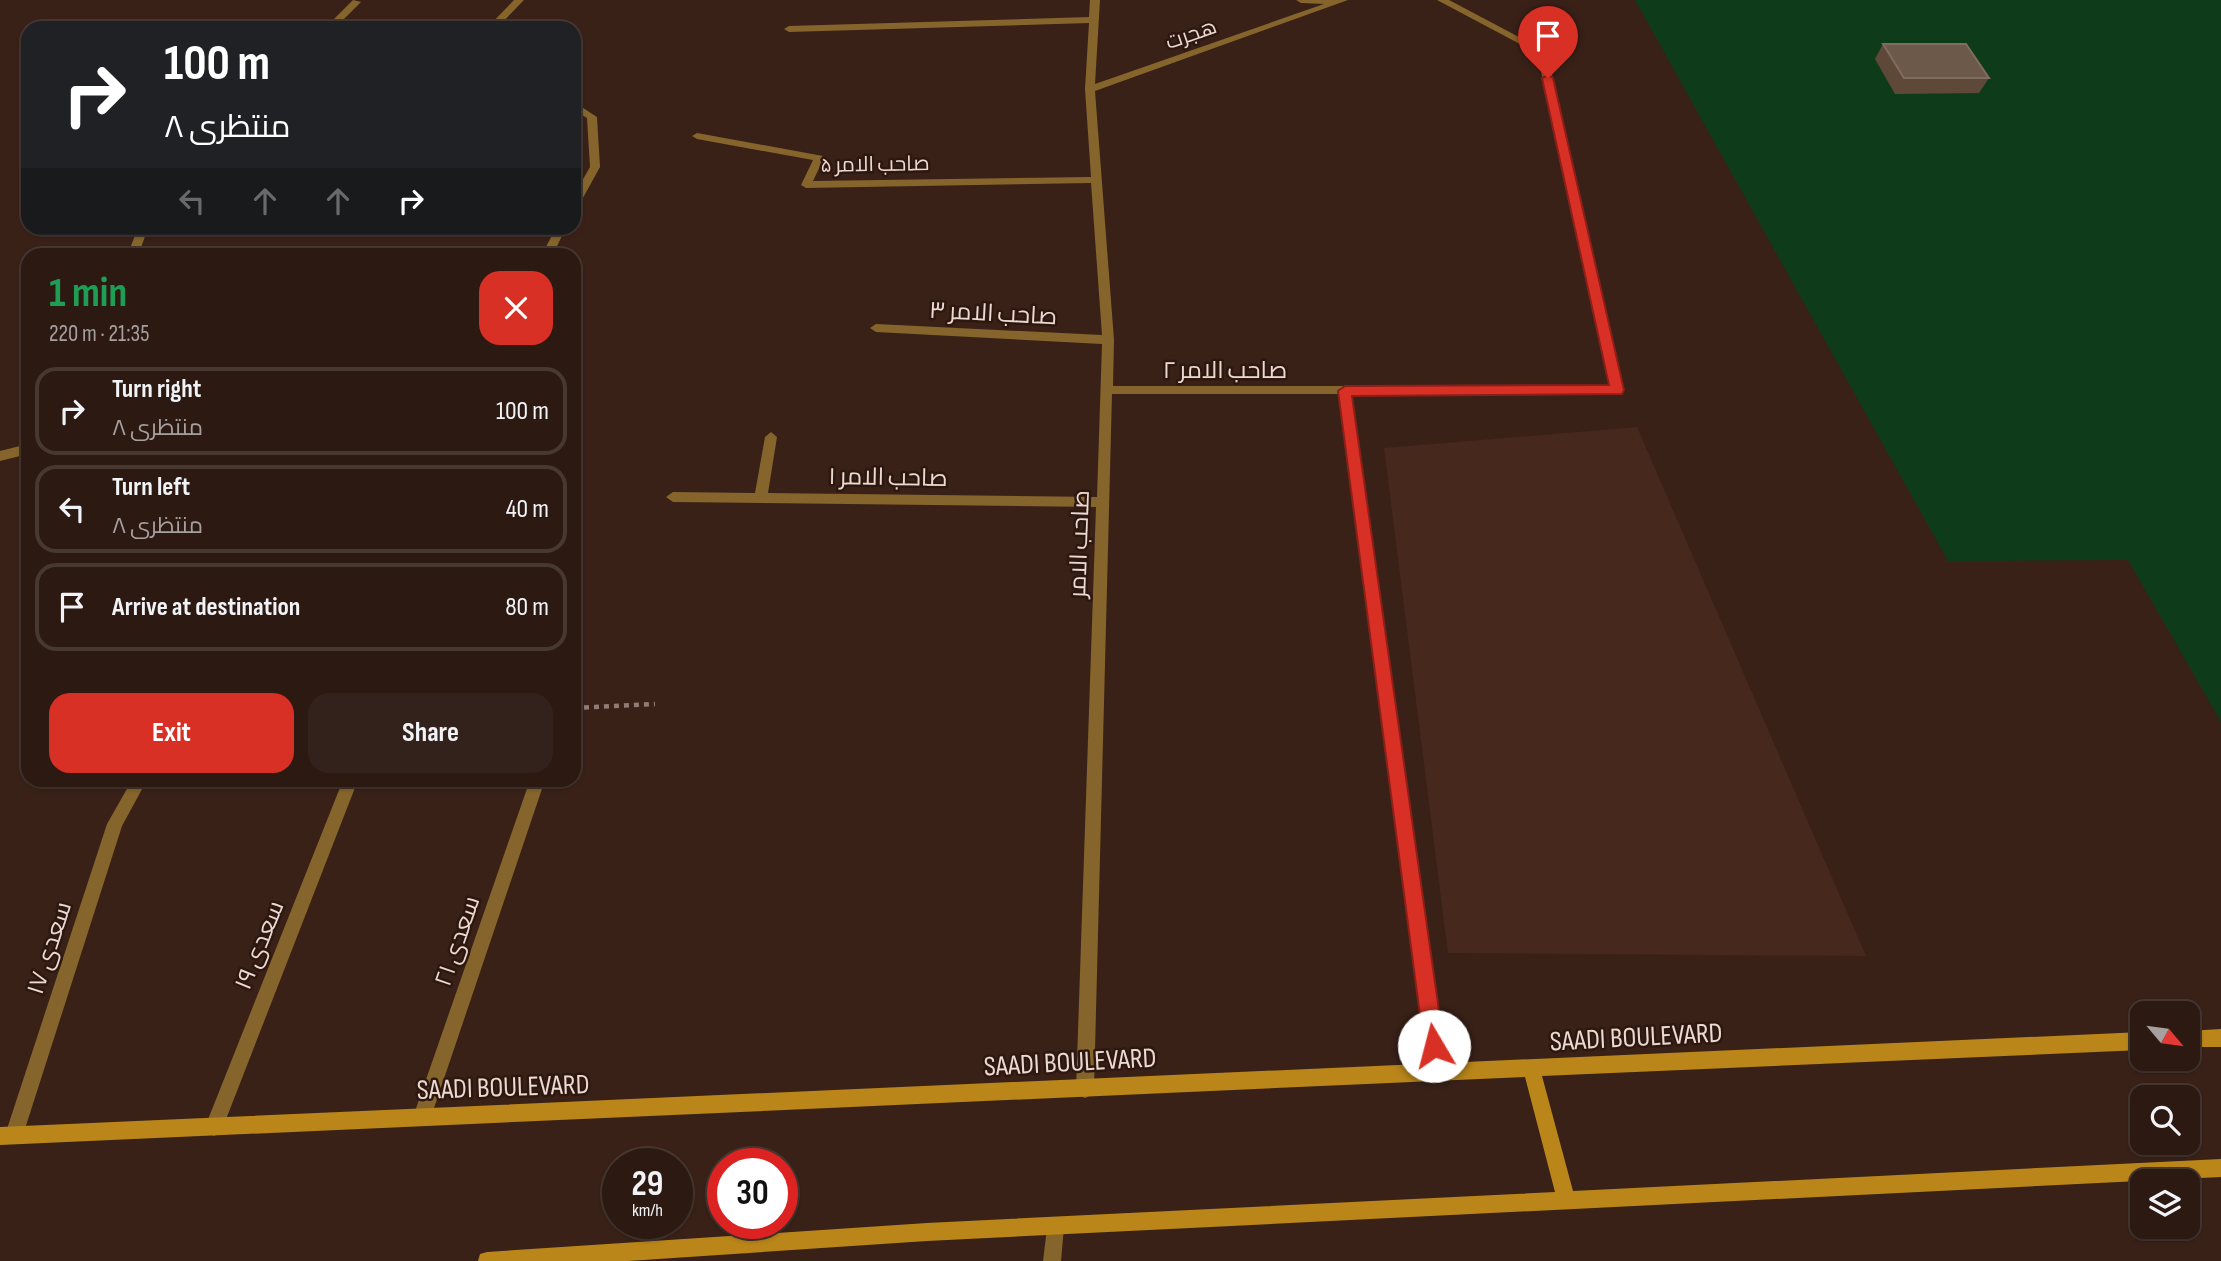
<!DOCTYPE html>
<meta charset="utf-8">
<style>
body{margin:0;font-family:"Sofia Sans Condensed",Cairo,sans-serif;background:#33221b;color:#f1f3f6;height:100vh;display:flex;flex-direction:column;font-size:26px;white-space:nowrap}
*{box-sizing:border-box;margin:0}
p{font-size:23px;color:#a6a09f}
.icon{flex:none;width:38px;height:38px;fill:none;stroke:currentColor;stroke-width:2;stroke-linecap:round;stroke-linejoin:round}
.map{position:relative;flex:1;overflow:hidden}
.side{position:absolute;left:21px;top:248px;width:560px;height:539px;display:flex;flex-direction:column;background:#2b1912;border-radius:21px;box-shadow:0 2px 5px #0004,0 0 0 2px #473832}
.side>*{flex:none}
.guide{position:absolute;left:21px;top:21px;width:560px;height:214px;border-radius:21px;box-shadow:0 2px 5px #0004,0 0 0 2px #473832;background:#202124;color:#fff;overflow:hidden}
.needle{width:46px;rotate:119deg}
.tools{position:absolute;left:2130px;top:1001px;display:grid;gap:14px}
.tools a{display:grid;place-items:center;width:70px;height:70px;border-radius:14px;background:#2b1912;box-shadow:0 2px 5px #0004,0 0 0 2px #473832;font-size:35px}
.speed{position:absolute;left:602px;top:1148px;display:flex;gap:14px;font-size:35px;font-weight:700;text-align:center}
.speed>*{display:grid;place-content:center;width:91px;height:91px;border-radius:50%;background:#2b1912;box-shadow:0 2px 5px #0004,0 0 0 2px #473832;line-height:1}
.speed small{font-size:18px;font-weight:400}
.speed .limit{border:10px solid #d22;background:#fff;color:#111}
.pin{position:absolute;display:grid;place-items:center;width:60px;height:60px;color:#fff;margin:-72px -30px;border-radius:50% 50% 50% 0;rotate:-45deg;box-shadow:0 0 7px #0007}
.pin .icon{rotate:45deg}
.me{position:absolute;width:77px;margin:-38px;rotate:352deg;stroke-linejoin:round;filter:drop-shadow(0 0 5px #0008)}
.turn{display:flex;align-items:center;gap:24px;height:147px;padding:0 28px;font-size:32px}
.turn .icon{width:91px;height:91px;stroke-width:2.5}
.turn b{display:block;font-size:49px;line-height:60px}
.lanes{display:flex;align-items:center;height:66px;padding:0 28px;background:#0003;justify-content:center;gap:35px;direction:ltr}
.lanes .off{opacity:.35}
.round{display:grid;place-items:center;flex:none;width:74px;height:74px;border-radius:21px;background:#33221b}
.overview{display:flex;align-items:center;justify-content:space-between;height:119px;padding:0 28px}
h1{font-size:42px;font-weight:700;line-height:52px;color:#1e9e55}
.primary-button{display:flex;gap:14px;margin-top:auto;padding:14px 28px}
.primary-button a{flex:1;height:80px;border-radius:21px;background:#d93025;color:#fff;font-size:28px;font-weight:700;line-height:80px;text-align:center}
.primary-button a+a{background:#33221b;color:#f1f3f6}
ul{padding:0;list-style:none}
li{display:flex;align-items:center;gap:21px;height:88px;margin:0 14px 10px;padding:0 14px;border:4px solid #473832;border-radius:21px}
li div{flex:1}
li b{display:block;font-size:26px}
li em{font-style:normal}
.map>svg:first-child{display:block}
.built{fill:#46281d}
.green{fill:#0e3c1b}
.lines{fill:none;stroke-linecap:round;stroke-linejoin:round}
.path{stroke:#907c74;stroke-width:4.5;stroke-dasharray:5 5;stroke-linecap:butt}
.minor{fill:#85652b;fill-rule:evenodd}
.tertiary{fill:#85652b;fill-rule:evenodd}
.secondary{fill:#ba861a;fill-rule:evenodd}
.wall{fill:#5e4939}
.building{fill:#6d5949;stroke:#816d5f;stroke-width:2}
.route{fill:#d93025;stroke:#8d1f18;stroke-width:2}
.labels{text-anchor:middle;stroke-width:5;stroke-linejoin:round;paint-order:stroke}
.far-street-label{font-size:21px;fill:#ebdad4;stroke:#2e170e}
.street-label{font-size:24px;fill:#ebdad4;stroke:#2e170e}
.near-street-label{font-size:28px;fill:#ebdad4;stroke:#2e170e}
</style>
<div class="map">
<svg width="2221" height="1261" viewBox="0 0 2221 1261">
<rect width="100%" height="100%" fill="#392118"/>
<path class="built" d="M1637 427 1866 956 1448 953 1384 448Z"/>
<path class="green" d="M1635 0H2221V722L2128 560 1948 561Z"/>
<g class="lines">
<path class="path" d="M574 708 655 704"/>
<path class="minor" d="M353 0 361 2 335 28H325Z
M514 0H524L497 28H487Z
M1090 0H1100L1095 84 1324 4 1301 3 1296 0H1348L1095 91 1114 340 1113 386H1610L1537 53 1437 0H1449L1547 52 1623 390 1621 393 1351 394 1446 1073 1443 1079 1437 1082 1431 1079 1428 1073 1338 394H1112L1094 1089 1091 1095 1085 1098 1079 1095 1076 1089 1096 507 673 502 666 497 673 492 755 493 765 437 771 432 777 437 768 493 1097 497 1102 344 876 332 870 328 876 324 1102 335 1091 183 806 188 801 185 813 160 697 139 692 136 697 133 823 156 824 158 813 181 1091 177 1085 89 1089 23 789 32 784 29 789 26 1089 17Z
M574 102 597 117 600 167 579 205 574 209V195L590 167 587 118 574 110Z
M138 228H148L138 256H127Z
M556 228H566L552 256H541Z
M574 352 580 354 582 357 580 360 574 361Z
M28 444V454L0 461V451Z
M132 780H147L122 826 23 1135 20 1141 14 1144 8 1141 5 1135 107 824Z
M343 780H358L223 1127 220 1133 214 1136 208 1133 205 1127Z
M530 780H545L431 1117 428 1123 422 1126 416 1123 413 1117Z"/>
<path class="tertiary" d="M1055 1218 1062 1220 1064 1227 1061 1261H1043L1048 1220Z"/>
<path class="secondary" d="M2221 1029V1047H2188V1031Z
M2142 1032V1050L1542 1076 1573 1191 2221 1159V1177L927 1241 628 1261H478L480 1254 487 1252 927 1223 1555 1192 1525 1077 0 1145V1127Z"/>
</g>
<path class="wall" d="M1883 44 1989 78 1979 93 1895 94 1875 59Z"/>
<path class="building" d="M1883 44H1966L1989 78H1904Z"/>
<path class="route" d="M1548 75 1553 78 1624 390 1622 394 1352 396 1444 1046 1441 1053 1434 1055 1427 1053 1424 1046 1338 391 1345 386 1609 385 1542 78Z"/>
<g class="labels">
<g class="far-street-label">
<text transform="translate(1191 34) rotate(-19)" y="7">هجرت</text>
<text transform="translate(875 164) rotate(-1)" y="7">صاحب الامر ۵</text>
</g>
<g class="street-label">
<text transform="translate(993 313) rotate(3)" y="8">صاحب الامر ۳</text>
<text x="1225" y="378">صاحب الامر ۲</text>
<text transform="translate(888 477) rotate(1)" y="8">صاحب الامر ۱</text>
<text transform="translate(1079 544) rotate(-88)" y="8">صاحب الامر</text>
<text transform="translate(457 941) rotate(-71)" y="8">سعدی ۲۱</text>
<text transform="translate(259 945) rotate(-68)" y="8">سعدی ۱۹</text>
<text transform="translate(49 948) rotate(-72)" y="8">سعدی ۱۷</text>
</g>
<g class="near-street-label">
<text transform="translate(1636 1036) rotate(-3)" y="10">SAADI BOULEVARD</text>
<text transform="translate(1070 1061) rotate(-3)" y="10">SAADI BOULEVARD</text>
<text transform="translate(503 1086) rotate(-2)" y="10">SAADI BOULEVARD</text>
</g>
</g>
</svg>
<div class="tools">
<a><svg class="needle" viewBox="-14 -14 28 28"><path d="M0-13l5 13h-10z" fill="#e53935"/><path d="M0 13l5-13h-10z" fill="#a6a09f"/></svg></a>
<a><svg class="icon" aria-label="search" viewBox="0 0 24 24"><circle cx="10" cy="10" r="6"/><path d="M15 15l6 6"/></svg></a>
<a><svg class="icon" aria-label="layers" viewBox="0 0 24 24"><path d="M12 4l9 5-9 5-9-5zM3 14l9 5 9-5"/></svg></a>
</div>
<div class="speed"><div>29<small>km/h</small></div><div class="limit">30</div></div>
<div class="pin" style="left:1548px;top:78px;background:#d93025"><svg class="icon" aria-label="arrive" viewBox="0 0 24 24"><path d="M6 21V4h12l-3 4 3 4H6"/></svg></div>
<svg class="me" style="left:1434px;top:1046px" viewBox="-20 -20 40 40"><circle r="19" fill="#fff"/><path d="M0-13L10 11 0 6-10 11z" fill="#d93025"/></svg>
<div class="guide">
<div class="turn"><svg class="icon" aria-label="right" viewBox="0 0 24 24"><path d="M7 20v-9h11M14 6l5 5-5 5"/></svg><div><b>100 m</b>منتظری ۸</div></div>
<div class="lanes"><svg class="icon off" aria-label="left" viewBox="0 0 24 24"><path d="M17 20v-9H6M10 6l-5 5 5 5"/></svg><svg class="icon off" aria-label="ahead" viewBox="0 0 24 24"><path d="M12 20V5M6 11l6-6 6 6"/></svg><svg class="icon off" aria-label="ahead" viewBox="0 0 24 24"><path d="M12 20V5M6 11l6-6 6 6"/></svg><svg class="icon" aria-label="right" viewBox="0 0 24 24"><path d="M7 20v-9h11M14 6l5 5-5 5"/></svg></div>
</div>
<section class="side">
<div class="overview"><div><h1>1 min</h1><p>220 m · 21:35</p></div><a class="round" style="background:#d93025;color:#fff"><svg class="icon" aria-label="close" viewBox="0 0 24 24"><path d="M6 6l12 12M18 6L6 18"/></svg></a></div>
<ul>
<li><svg class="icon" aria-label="right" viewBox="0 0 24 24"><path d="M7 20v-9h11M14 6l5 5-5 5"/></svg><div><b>Turn right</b><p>منتظری ۸</p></div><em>100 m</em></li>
<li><svg class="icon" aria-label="left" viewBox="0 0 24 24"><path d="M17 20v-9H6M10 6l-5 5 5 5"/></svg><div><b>Turn left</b><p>منتظری ۸</p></div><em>40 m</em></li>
<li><svg class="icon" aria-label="arrive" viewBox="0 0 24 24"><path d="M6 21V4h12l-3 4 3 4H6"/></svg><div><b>Arrive at destination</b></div><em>80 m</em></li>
</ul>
<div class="primary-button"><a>Exit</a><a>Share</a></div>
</section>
</div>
